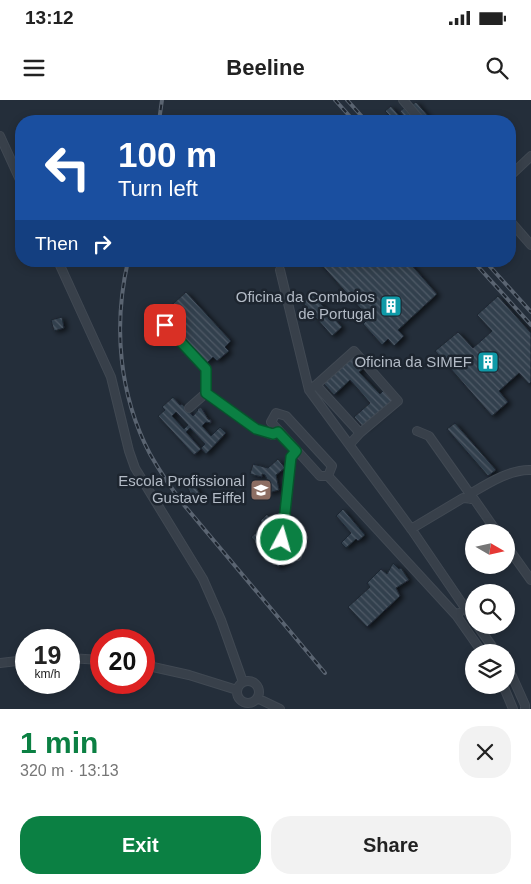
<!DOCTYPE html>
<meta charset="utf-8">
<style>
body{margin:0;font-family:Helvetica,sans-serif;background:#f2f2f2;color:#222;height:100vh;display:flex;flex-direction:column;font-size:19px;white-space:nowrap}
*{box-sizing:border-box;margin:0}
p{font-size:16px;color:#767676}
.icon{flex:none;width:28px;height:28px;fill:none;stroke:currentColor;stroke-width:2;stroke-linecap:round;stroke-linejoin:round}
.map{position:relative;height:609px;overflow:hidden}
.drawer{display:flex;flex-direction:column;background:#fff;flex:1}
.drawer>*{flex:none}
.banner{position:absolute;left:15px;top:15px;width:501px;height:152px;border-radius:20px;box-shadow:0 2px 8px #0003;background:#1a4fa0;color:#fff;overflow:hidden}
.needle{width:32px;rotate:99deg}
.fabs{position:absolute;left:465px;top:424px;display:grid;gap:10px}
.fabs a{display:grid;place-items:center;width:50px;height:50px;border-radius:50%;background:#fff;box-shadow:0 2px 8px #0003;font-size:25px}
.speed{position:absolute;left:15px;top:529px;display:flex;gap:10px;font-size:25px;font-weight:700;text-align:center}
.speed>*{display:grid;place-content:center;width:65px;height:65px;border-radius:50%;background:#fff;box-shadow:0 2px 8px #0003;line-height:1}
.speed small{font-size:12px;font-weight:400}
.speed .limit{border:8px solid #d22;background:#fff;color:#111}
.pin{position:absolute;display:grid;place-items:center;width:42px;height:42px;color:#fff;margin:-21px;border-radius:10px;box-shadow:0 2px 8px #0006}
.me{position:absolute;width:55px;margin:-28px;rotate:6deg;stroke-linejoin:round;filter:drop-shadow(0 0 4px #0008)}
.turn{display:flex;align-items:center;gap:18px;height:105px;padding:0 20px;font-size:22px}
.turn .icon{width:65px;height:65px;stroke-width:2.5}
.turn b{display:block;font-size:35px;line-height:42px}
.then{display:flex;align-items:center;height:48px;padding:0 20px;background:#0003;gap:10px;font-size:19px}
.round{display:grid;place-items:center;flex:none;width:52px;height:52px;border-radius:20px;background:#f2f2f2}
.head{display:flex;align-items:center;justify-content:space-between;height:85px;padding:0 20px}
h1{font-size:30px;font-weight:600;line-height:38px;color:#0b8043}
.action{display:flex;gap:10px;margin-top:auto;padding:10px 20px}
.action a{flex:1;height:58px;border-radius:20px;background:#0b8043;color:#fff;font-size:20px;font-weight:600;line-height:58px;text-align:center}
.action a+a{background:#f2f2f2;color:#222}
.status{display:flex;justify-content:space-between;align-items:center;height:35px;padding:0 25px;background:#fff;direction:ltr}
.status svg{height:14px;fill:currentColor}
header{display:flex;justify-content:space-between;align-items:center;height:65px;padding:0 20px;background:#fff;font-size:22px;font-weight:600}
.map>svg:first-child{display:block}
.building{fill:url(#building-back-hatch);stroke:#1f2731;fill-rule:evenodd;filter:url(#shadow)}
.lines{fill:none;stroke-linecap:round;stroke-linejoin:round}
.minor-casing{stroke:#414953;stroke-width:10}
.minor{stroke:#38404a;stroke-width:8}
.rail-casing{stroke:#5a6471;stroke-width:4}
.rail{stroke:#1d252f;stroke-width:2;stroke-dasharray:5.5;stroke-linecap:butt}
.route-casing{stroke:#07532c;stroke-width:12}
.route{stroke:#0b8043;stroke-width:9}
.labels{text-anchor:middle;stroke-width:5;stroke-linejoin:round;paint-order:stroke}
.poi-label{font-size:15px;fill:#b3bbc6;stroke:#1d252f;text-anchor:end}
</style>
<div class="status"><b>13:12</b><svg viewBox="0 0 49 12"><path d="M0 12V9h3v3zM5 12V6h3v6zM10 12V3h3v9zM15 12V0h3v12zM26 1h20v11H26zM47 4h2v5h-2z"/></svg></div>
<header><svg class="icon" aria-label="menu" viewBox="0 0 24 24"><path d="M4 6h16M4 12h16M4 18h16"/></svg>Beeline<svg class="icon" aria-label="search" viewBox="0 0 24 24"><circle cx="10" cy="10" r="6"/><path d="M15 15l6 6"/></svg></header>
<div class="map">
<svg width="531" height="609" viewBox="0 0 531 609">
<defs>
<pattern id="building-back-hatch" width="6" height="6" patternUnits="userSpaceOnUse" patternTransform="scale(1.25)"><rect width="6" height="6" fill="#33404e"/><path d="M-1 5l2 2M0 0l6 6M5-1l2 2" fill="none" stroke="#4e5a66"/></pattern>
<filter id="shadow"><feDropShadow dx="3.5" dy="2" stdDeviation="2.5" flood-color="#0009"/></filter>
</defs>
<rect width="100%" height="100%" fill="#242e3a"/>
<path class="building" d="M416 2 429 17 426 20 421 14 419 16 410 6Z
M391 6 401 18 404 16 400 11 404 8 413 19 410 21H395L385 11Z
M318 161H408L437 194 398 230 404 236 394 246 388 239 382 245 363 224 369 218Z
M186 192 231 241 225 247 229 251 217 261 213 257 207 263 162 214Z
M312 194 342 227 332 236 302 202Z
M498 196 531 233V282L529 284 519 273 499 291 508 302 492 316 435 251 458 232 473 248 492 231 477 215Z
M62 217 64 228 54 231 51 220Z
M354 256 364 268 359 272 380 294 384 290 394 301 364 328 354 317 370 303 350 280 334 295 323 283Z
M173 297 180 305 182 304 193 316 198 310 197 309 201 307 208 319 211 320V323L206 322 202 326 211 336 220 327 226 333 206 354 201 348 205 344 190 328 186 332 201 349 194 355 158 316 165 310 162 307ZM176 312 188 325 184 329 172 316Z
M455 323 496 370 488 376 447 329Z
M278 359 285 368 276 375 279 390 268 393 265 381H268L265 375 262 374V377L250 374 253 364 268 368Z
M194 383 200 394 193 398 187 387Z
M343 409 365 435 358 441 356 439 346 448 341 443 351 433 336 416Z
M267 414 278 426 271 433 260 421Z
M258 431 267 441 270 438 280 449 283 447 286 449 283 452 289 460 278 467 251 437Z
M393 463 399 469 401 468 409 480 396 488 400 496 367 527 348 507 370 487 367 483 381 469 387 474Z"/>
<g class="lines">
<g class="minor-casing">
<path id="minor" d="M403 0 421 21
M0 36 21 82
M510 76 531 56
M510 121 531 145
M58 161 111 277 129 351 135 368 203 479 221 520 243 582
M280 170 309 290 412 430 474 521
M165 225 206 269V293L256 329 273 335 279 332
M316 285 354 251 398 301 360 333
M313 287 316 285 360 333 350 344
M189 308 206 293
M276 313 286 316 332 366 328 376H320L271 322Z
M417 331 429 336 470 394
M296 351 291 357 282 440 297 456
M328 376 456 515
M470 399V394C487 384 510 369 531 370
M411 429 463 398 474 399 497 432
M506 445 531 480
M459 513 456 515 482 552
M477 525 496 552
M69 558 101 560
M0 563 26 560
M144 565 189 575 237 590
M506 568 512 576 525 605V609
M237 592a11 11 0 1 1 22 0a11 11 0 1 1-22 0Z
M503 585 513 609
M257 598 280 609"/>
</g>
<use href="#minor" class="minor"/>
<g class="rail-casing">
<path id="rail" d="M335 0 354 21
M347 0 366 21
M159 21 162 0
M128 161C113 226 119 295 150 354 160 372 172 389 184 405L325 573
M473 161 531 225
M485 161 531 212"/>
</g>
<use href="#rail" class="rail"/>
</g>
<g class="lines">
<g class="route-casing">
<path id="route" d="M165 225 206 269V293L256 329 273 334 278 332 296 351 291 357 282 440"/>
</g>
<use href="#route" class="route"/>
</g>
<defs>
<g id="building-square" transform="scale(1.125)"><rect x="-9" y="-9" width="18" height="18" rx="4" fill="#0f9aa8" stroke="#1d252f"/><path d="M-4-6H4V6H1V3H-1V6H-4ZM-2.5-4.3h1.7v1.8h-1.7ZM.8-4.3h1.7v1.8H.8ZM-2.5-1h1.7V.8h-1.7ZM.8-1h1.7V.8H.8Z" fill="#fff"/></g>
<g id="university-square" transform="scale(1.125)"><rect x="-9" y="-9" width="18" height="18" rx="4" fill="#8d6e63" stroke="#1d252f"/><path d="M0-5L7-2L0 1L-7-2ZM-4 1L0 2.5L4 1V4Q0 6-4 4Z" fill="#fff"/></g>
</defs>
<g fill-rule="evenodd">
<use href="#building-square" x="391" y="206"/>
<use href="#building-square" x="488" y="262"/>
<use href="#university-square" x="261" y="390"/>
</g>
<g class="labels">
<g class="poi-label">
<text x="375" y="202">Oficina da Comboios<tspan x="375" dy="17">de Portugal</tspan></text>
<text x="472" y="267">Oficina da SIMEF</text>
<text x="245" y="386">Escola Profissional<tspan x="245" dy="17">Gustave Eiffel</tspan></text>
</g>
</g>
</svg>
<div class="fabs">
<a><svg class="needle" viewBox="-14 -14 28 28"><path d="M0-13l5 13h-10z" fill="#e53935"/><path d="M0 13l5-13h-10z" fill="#767676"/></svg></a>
<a><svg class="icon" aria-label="search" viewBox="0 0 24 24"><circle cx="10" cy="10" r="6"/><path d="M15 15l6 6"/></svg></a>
<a><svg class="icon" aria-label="layers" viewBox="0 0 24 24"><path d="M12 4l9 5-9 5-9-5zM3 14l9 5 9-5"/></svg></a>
</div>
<div class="speed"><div>19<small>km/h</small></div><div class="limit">20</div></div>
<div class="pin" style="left:165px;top:225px;background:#d93025"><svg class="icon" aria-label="arrive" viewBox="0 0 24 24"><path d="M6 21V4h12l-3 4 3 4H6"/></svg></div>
<svg class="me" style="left:282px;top:440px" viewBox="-20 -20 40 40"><circle r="17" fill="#0b8043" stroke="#fff" stroke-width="3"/><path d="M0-11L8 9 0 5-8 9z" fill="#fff"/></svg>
<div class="banner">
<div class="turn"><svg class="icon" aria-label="left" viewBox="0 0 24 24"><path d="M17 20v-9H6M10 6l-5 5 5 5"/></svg><div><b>100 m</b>Turn left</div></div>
<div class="then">Then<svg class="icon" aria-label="right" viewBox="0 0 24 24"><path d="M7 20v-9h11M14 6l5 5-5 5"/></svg></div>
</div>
</div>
<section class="drawer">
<div class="head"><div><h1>1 min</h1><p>320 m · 13:13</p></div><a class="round"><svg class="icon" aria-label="close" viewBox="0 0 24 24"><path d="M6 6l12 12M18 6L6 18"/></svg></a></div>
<div class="action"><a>Exit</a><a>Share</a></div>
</section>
